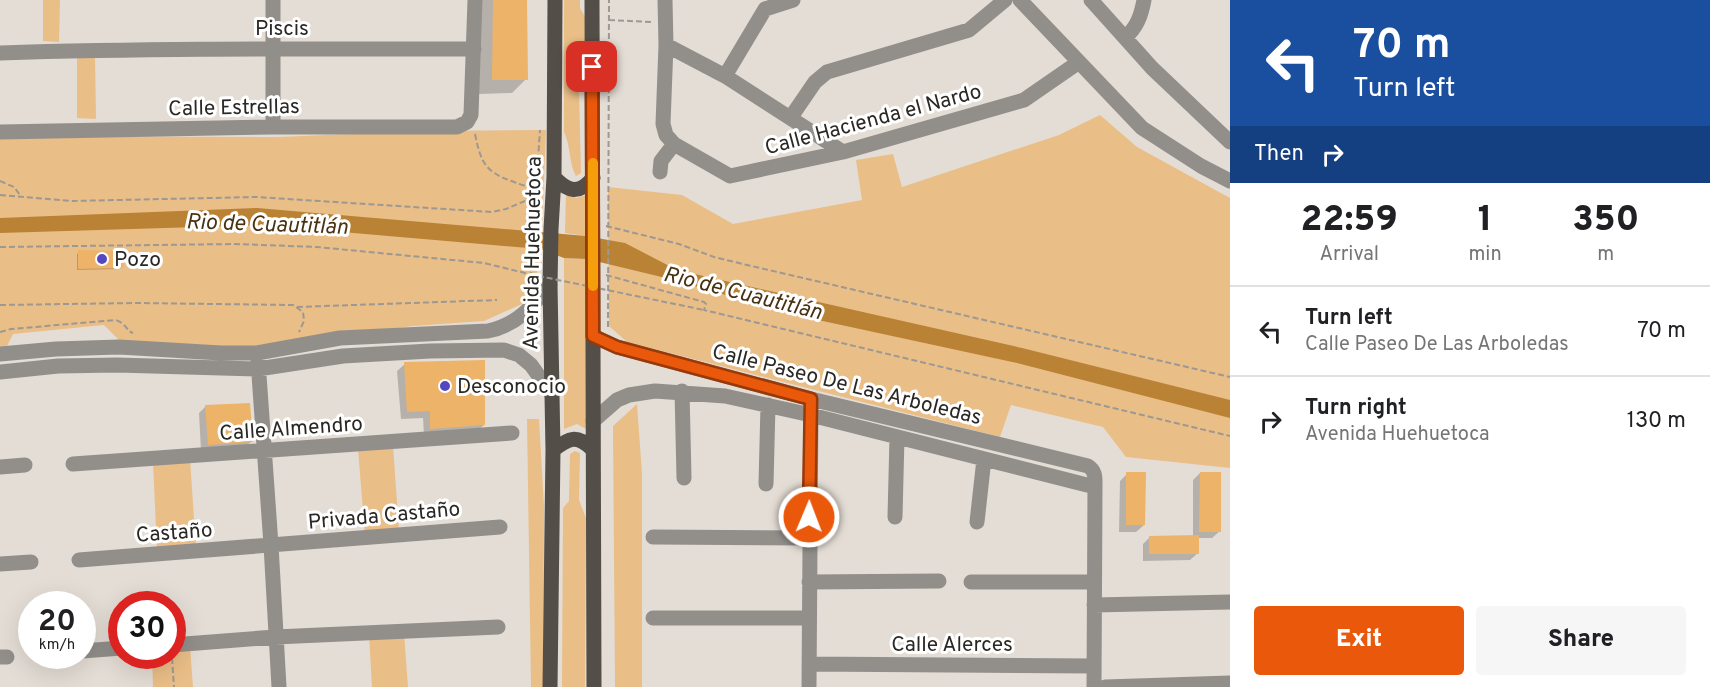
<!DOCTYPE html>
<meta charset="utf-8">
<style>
body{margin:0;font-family:Overpass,sans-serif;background:#f6f6f6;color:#202124;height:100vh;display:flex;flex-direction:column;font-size:22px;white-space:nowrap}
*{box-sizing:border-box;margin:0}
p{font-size:20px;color:#757577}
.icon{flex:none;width:33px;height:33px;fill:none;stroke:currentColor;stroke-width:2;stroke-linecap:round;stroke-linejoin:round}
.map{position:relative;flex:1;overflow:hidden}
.sheet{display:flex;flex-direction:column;background:#fff;width:480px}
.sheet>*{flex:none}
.top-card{background:#1a4fa0;color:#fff;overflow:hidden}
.speed{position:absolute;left:18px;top:591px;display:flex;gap:12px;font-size:30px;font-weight:700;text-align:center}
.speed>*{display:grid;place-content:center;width:78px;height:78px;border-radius:50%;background:#fff;box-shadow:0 6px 24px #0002;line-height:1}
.speed small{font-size:15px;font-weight:400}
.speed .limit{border:9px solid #d22;background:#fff;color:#111}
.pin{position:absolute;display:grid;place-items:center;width:51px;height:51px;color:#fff;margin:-26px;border-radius:12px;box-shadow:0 3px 9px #0006}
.me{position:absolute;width:66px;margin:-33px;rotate:1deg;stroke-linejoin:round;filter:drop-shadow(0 0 4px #0008)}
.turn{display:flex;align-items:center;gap:21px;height:126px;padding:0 24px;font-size:27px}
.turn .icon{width:78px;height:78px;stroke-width:2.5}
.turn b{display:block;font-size:42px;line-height:51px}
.then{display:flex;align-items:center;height:57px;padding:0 24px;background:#0003;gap:12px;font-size:22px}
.eta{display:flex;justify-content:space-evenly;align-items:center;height:102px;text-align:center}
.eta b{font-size:36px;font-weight:800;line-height:42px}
.button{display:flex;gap:12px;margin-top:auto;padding:12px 24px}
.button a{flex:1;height:69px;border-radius:6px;background:#ea580c;color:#fff;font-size:24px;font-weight:800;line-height:69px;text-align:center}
.button a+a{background:#f6f6f6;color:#202124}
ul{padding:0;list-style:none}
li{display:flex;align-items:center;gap:18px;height:90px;padding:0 24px;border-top:2px solid #e0e0e0}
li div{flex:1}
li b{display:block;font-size:22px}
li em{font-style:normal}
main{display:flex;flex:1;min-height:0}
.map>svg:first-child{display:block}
.green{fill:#eabe87}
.water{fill:#b98235}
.shadow{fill:#0003}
.building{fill:#edb368}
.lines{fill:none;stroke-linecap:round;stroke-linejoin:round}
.path{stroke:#9d9892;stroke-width:2;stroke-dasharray:6 3;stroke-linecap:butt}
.minor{stroke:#928f8b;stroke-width:15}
.major{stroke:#544e48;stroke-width:15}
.path-bridge{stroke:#9d9892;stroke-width:2;stroke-dasharray:6 3;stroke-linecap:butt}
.route-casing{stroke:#983908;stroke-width:15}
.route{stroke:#ea580c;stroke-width:10}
.slow{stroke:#f59e0b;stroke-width:10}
.poi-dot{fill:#5547bf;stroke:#fff;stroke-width:2}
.labels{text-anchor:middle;stroke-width:6;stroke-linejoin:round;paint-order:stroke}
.street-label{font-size:21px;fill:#2a2824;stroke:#fff}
.poi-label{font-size:21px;fill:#2a2824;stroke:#fff;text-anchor:start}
.water-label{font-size:22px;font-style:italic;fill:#493211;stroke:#fff}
</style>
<main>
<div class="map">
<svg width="1230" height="687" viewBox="0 0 1230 687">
<rect width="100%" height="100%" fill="#e4ddd5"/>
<path class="green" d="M43 0H60L59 42 43 41Z
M564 0H580V8L587 20 586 83 579 92 581 173 576 176C569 165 571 146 564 132Z
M95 56 96 119 77 118V58Z
M1100 115 1137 147 1230 198V468L1126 457 1103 427 1011 405 1000 437 627 342 609 326 608 187 682 195 733 224 862 200 856 160 893 154 902 187 1059 135Z
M546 130 542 231 537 273 529 286 524 303 484 321 413 326 241 348 120 341 104 325 13 334 7 346 0 347V136L278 137 424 131Z
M566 193 576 198 587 195 586 236 565 233Z
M564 258 587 259 586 429 577 424 564 429Z
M637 404 642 474V687H615L613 426Z
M527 419H539L544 506 543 687H531Z
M393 445 399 531 365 535 358 449Z
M575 451 580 453 579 500 586 518 585 687H562L563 508 569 501 570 454Z
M190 459 196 548 157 551 153 462Z
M404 633 408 687H372L369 635Z
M173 647H190L193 687H153L152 656H172Z"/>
<path class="water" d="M257 208 586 236 625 243 677 270 1022 348 1230 400V418L1017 363 795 315 674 280 587 259 564 258 540 249 261 225 0 233V218Z"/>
<path class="shadow" d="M481 0H526V79L512 93 478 94Z
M79 252 122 267 120 269 77 270V254Z
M405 364 484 425 476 432 424 436 423 418 401 419 397 371Z
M206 406 252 441 244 448 201 451 199 413Z
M1200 473 1220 531 1212 538H1197L1198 553 1190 560 1143 561V544L1150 537H1193V480Z
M1127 474 1144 525 1136 532H1119L1120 481Z"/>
<path class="building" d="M493 0H527L528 80H492Z
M78 250 126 251 123 268 78 269Z
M485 360V425L430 429V411L407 412 404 362Z
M250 403 253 442 208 445 205 405Z
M1126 472H1146L1145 525H1126Z
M1200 472H1221V532H1199Z
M1199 535V554H1149V536Z"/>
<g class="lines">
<path class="path" d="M609 20 651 22
M475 134C481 163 485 172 514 182 522 185 532 189 541 188
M0 181 14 187 20 195
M0 195 72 201 256 197 492 212 506 209 539 195
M538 205 536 189 540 130
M606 226 679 244 714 257 747 265 1230 377
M0 247 235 244 317 247 484 263 529 274
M606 275 704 302 706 304 704 310 1230 436
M535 283 531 282 529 278 536 261
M0 305 137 303 293 305 303 312 304 321 299 332
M297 307 497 300
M608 327 609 0
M0 332 11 329 116 320C127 324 126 331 133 333
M172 658 174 687"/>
<path class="minor" d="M665 0 666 45 663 124 666 135 674 144 730 176 843 152 1024 100 1079 62
M1020 0 1142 128 1201 166 1230 181
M1091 0 1152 68 1230 142
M1125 38C1137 27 1141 16 1144 0
M666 45 725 76 843 152
M0 53C158 48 316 49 474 49
M725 76 765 9 793 0
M791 117 815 82 827 72 969 30 1005 0
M273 127V0
M0 132 273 127H457L467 122 471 115 475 0
M660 172 661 161 674 144
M593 336 617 347 811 399 1088 466C1096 471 1095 478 1095 487L1094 687
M0 354 56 349 119 347 221 353H257L340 338 488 331C517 325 532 307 550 285
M258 361 271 545 279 687
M0 372 58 366 117 365 258 369 343 356 430 351 504 350 519 355 531 365 551 393
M682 391 684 478
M593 421 617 400 629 395 655 391 725 396 811 415 1095 487
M73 464 512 433
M0 467 25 465
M766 484 768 405
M895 517 897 437
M977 522 984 459
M653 537 809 538
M79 560 500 527
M0 564 31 562
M809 582 939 581
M971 582H1094
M1094 605 1230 602
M653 618H809
M172 645 275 637 498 627
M82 651 122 648
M0 657H7
M809 664 1094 666
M809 687 811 405
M1105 687 1230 683"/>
<path class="major" d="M592 0 594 687
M554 177C568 192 579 195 593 178
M553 450C569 438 577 434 592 449
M550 687 553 450 550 285 551 229 554 177 555 0"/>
<path class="path-bridge" d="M529 274 704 310"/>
</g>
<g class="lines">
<g class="route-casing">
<path id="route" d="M592 67 593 336 617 347 811 399 809 517"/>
</g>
<use href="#route" class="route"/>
<path class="slow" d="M593 163V286"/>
</g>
<g class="poi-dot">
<circle cx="102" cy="259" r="6"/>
<circle cx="445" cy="386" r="6"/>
</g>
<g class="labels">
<g class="street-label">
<text x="282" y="35">Piscis</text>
<text transform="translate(234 107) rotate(-1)" y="7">Calle Estrellas</text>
<text transform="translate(873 119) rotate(-15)" y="7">Calle Hacienda el Nardo</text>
<text transform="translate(532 253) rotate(-89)" y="7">Avenida Huehuetoca</text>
<text transform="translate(847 384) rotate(14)" y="7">Calle Paseo De Las Arboledas</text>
<text transform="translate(291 428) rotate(-4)" y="7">Calle Almendro</text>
<text transform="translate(384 515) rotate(-5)" y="7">Privada Castaño</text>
<text transform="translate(174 532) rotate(-4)" y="7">Castaño</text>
<text x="952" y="651">Calle Alerces</text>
</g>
<g class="poi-label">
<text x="114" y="266">Pozo</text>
<text x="457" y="393">Desconocio</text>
</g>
<g class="water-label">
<text transform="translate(267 223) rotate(2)" y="8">Rio de Cuautitlán</text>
<text transform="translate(743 292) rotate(14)" y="8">Rio de Cuautitlán</text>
</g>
</g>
</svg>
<div class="speed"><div>20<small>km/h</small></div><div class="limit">30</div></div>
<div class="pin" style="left:592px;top:67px;background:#d93025"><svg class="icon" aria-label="arrive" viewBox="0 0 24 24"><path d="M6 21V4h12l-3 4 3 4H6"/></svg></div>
<svg class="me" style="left:809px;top:517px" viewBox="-20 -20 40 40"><circle r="17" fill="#ea580c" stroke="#fff" stroke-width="3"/><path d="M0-11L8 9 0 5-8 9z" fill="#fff"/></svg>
</div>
<section class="sheet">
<div class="top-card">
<div class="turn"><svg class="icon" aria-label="left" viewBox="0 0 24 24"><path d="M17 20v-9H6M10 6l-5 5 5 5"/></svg><div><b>70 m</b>Turn left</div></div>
<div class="then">Then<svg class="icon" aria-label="right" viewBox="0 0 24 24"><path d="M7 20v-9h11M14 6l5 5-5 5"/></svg></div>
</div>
<div class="eta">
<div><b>22:59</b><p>Arrival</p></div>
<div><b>1</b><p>min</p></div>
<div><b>350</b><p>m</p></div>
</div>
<ul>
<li><svg class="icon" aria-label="left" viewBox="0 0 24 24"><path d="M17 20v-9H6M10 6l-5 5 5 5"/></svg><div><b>Turn left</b><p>Calle Paseo De Las Arboledas</p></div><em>70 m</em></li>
<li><svg class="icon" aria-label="right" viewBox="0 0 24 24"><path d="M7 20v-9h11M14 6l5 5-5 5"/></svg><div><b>Turn right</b><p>Avenida Huehuetoca</p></div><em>130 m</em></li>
</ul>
<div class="button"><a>Exit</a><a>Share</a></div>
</section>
</main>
